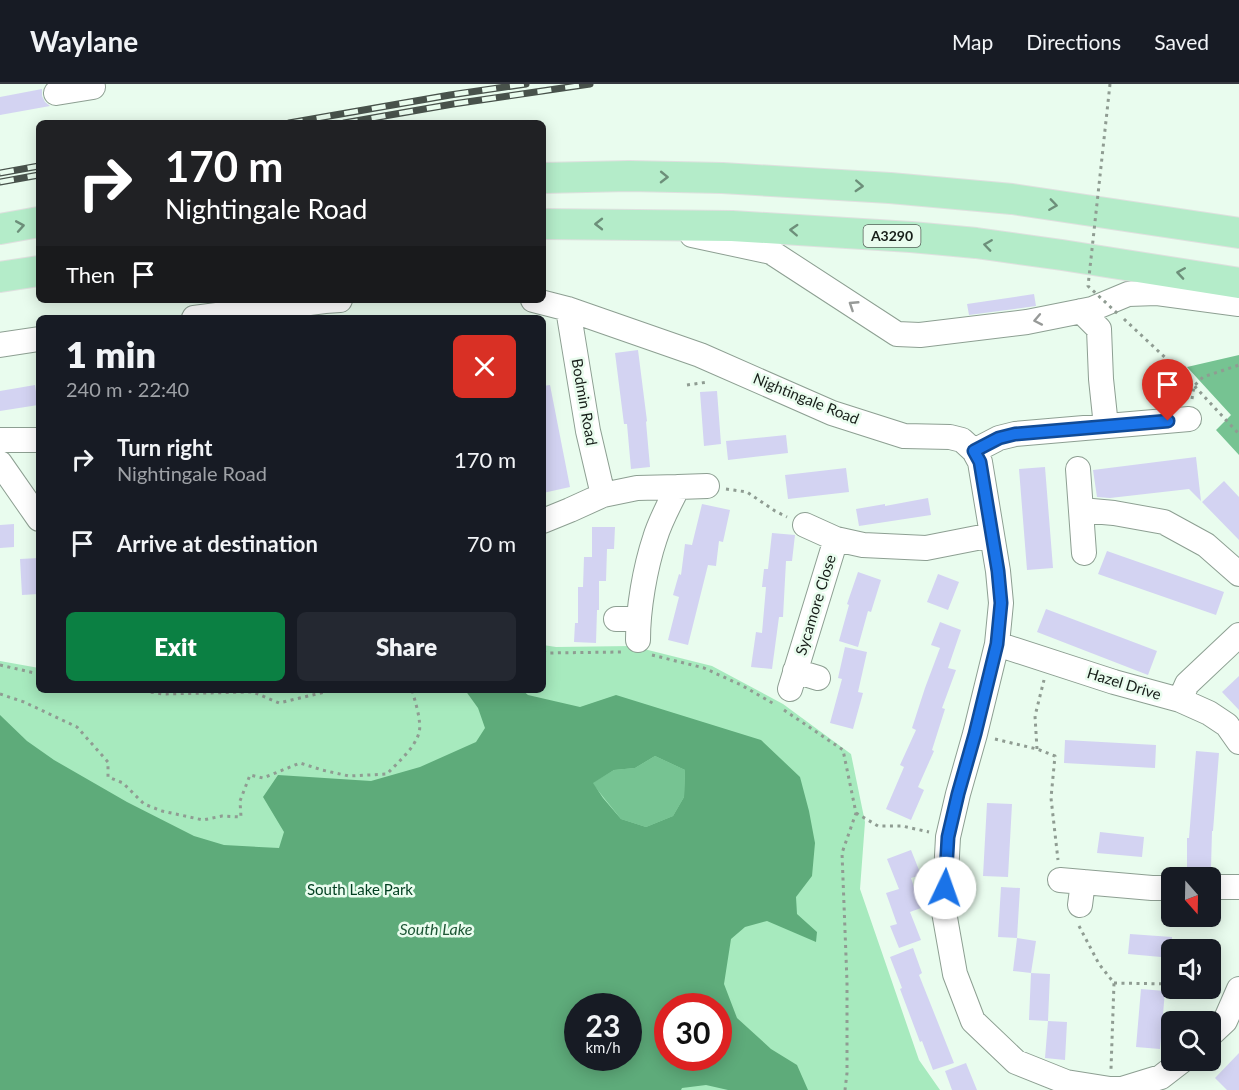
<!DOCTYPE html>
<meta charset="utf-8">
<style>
body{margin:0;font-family:Lato,sans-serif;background:#242831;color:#f1f3f6;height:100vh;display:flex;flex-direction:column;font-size:22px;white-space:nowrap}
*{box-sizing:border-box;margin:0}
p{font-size:20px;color:#9ea1a6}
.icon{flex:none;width:33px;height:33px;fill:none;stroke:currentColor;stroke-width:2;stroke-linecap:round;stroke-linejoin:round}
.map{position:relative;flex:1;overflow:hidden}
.details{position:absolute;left:36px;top:231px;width:510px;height:378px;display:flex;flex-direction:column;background:#171b24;border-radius:9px;box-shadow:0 3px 15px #0003}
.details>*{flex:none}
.top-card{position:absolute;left:36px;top:36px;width:510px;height:183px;border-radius:9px;box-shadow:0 3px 15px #0003;background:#202124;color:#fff;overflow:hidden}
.needle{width:39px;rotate:160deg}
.controls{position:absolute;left:1161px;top:783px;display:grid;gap:12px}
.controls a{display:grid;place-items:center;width:60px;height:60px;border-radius:9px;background:#171b24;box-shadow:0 3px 15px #0003;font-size:30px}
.speed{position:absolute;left:564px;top:909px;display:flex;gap:12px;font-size:30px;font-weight:700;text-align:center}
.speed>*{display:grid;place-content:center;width:78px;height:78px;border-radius:50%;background:#171b24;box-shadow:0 3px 15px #0003;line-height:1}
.speed small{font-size:15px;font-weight:400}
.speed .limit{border:9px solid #d22;background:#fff;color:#111}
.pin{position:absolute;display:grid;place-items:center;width:51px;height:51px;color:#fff;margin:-62px -26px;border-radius:50% 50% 50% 0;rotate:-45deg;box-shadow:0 0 6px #0007}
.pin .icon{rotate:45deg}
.me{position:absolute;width:66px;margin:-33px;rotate:3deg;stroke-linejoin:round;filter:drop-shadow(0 0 4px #0008)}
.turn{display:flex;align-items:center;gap:21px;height:126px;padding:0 30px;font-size:27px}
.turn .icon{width:78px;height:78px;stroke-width:2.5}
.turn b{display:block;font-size:42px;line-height:51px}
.then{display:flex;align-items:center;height:57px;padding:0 30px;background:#0003;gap:12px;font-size:22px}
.round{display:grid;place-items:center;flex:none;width:63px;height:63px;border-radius:9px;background:#242831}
.overview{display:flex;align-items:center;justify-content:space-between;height:102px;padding:0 30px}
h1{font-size:36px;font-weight:800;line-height:45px}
.cta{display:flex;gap:12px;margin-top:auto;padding:12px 30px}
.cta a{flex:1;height:69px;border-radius:9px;background:#0b8043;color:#fff;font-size:24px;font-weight:800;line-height:69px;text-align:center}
.cta a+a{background:#242831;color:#f1f3f6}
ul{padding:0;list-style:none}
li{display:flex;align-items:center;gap:18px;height:84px;padding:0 30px}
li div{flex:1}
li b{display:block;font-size:22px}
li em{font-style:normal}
header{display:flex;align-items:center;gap:36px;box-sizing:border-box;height:84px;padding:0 30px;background:#171b24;border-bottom:2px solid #363941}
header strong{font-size:28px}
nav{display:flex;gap:33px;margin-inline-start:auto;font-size:21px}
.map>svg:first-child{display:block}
.green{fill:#a7eabe;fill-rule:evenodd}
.forest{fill:#76c392}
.water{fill:#5eab7a;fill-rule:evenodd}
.building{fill:#d3d3f2}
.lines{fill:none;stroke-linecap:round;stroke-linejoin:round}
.minor-casing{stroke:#8d9f92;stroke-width:26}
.major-casing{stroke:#dfe0df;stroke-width:32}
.path{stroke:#8f9c92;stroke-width:3;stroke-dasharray:3 4.5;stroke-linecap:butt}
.minor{stroke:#fff;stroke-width:24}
.major{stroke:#b4ecc9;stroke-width:30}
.rail-casing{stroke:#48524b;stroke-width:7}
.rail{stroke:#e9fcee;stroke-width:4.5;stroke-dasharray:14;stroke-linecap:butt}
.path-bridge{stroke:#8f9c92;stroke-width:3;stroke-dasharray:3 4.5;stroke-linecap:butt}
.oneway{stroke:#6d8f7a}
.oneway2{stroke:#979a98}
.route-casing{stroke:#114b97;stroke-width:15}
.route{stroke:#1a73e8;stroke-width:10}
.labels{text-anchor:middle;stroke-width:5;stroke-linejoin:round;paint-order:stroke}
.shield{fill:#e9fcee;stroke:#566159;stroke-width:1.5}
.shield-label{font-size:14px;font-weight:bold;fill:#171e19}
.street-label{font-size:15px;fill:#171e19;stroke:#e9fcee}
.park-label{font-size:15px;fill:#003f20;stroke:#e9fcee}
.water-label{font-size:16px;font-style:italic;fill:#1e5736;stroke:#e9fcee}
</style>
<header>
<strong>Waylane</strong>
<nav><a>Map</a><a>Directions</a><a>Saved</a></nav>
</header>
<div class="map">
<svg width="1239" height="1006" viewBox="0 0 1239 1006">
<rect width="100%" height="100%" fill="#e9fcee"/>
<path class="green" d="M543 561 556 563 632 562 712 582 783 620 851 670 865 738 860 805 919 976 940 1006H0V577L39 584V606H543ZM578 922H628V974H578ZM668 922H718V974H668Z"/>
<path class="forest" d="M1239 271V371L1216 346 1231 331 1187 283Z
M655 672 685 686 684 713 673 732 646 743 621 735 592 699 614 686 635 684Z"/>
<path class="water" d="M465 606H522L528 611 580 623 616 611 761 656 800 693 809 727 815 759 812 792 796 813 797 830 817 848 816 858 767 837 745 843 731 855 724 900 737 934 771 965 797 981 808 1006H728L706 1001 682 1004 681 1006H0V631L27 657 54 676 127 718 194 752 224 761 279 764 284 748 263 713 278 691 371 697 420 683 476 658 485 644 478 624ZM655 672 685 686 684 713 673 732 646 743 621 735 603 714 593 699 614 686 635 684ZM578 922H628V974H578ZM668 922H718V974H668Z"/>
<path class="building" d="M42 5V12L45 18 50 22 0 31V13Z
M1034 210 1036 222 969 231 967 220Z
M638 266 647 337 646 338 650 383 631 385 627 340H624L615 269Z
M35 301 38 321 0 327V307Z
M550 301 570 403 543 409V302Z
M717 307 721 360 704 362 700 308Z
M786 351 788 369 728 376 726 357Z
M1196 373 1201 417 1189 405 1110 414 1097 413 1093 386Z
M1045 383 1053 484 1027 486 1019 385Z
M846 384 849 408 788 415 785 391Z
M1224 397 1239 413V456L1202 418Z
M928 414 931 431 859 442 856 425 885 420V422Z
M702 420 730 426 723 458 719 457 716 482 708 481 688 561 668 556 679 513 673 511 679 490 681 491 685 460 692 461Z
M14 440V463L0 464V441Z
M592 443H615L614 465H607L606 497H599V526H597L596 559 574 558 575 539H578V503H583L584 473H592Z
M772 449 795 451 792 477H786L783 533H779L772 585 751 583 756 548 762 549 766 503H762L764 485H768Z
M1107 467 1224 508 1216 531 1098 490Z
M39 474V510L22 511 20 475Z
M858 488 881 496 871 528 868 527 858 563 839 557 849 521 847 520Z
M938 490 959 498 948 526 927 518Z
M1046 525 1157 567 1148 591 1037 548Z
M940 538 961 546 948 584 956 586 942 624 945 625 932 666 934 667 918 703 924 706 911 736 886 725 904 683 900 681 916 646 912 644 925 604 940 564 931 561Z
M845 563 867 568 858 608 863 609 853 645 830 639 842 595 838 594Z
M1239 592V626L1222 608Z
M1065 656 1156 661 1155 684 1064 679Z
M1196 667 1219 669 1213 747H1212L1211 784H1187V754H1189Z
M987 719 1012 720 1008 793 983 792Z
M1100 748 1144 753 1142 773 1097 769Z
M911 766 921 791 911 794 921 824 910 828 921 856 899 864 890 842 897 840 886 809 899 805 887 775Z
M1001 803 1020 804 1017 854 998 853Z
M1130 850 1172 853V874L1128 870Z
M1017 854 1036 857 1031 889 1013 887Z
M913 864 922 889 919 891 954 979 933 986 922 957 920 958 900 905 902 904 890 873Z
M1031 889 1050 890 1048 937 1029 936Z
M1141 905 1165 907 1160 965 1136 963Z
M1048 937 1067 938 1065 976 1045 974Z
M1239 969V1006H1227L1215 994Z
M966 979 977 1006H952L945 987Z"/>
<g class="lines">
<g class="minor-casing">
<path id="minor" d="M56 9 93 3 92 0
M692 151 771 168 897 250 920 251 1027 238 1092 225 1128 210 1157 209 1239 220
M533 216 568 225 700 271 832 329 904 352 950 353 962 356 974 367 980 378 998 487 1001 519 997 560 975 650 958 710 948 753 944 828 955 890 973 937 1016 978 1066 998 1110 1005H1122L1161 993 1183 976
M1081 227 1099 245 1101 295 1106 342
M194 234 325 217 340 216
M0 261 39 255
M0 356H39
M974 367 999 354 1015 350 1189 335
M0 379 39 435
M1078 385 1084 469
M678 403 707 402
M603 411 637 404 678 403C670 419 660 437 655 454 645 484 638 525 638 556
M1081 426 1114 429 1164 438 1206 461 1239 490
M543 437 570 426 603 411 588 347 568 225
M805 441 836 455 863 461 926 464 992 451
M616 535H638
M997 560 1114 598 1180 616 1209 629 1227 641 1239 658
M795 587 818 594
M790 605 836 455
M1180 616 1187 600 1239 551
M1060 796 1152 804H1172
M1210 803H1239
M1080 821 1083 798
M1210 951 1225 937 1239 905"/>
</g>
<g class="major-casing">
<path id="major" d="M543 94 629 92 722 94 890 104 1012 115 1239 149
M543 140 732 142 911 153 976 159 1062 171 1239 199
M0 145 39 138
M0 193 39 187"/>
</g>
<path class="path" d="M1124 235 1188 295 1239 350
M687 301 708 298
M1192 315 1194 302 1203 293 1239 281
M726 405 747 408 775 427 787 433
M543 568 548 569 622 568
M652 571 704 584 741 601 776 621
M0 581 39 590
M136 606 163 610 253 608 279 619 333 606
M0 610 24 618 77 643 108 678V693L123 699 144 720 162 727 203 736 222 732 241 733 240 717 250 691 263 694 300 679 322 686 349 692 387 690C398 678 414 665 419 649 422 638 415 617 412 606
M784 626 843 666 856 729 842 769 847 898V989L845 1006
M995 655 1037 665 1055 672 1051 714 1058 776
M1037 665 1035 632 1044 596
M856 729 878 742H902L929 748
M1079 842 1099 880 1114 899 1111 985
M1114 899 1172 900"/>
<use href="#minor" class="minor"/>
<use href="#major" class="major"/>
<g class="rail-casing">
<path id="rail" d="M289 39 450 11 526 0
M344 39 453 20 590 0
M0 89 39 82
M0 98 39 91"/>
</g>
<use href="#rail" class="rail"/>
<path class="path-bridge" d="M1110 0 1088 202 1118 230"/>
</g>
<defs><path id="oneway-chevron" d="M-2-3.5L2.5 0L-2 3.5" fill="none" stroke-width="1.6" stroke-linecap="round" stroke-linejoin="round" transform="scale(1.5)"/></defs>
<g class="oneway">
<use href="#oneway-chevron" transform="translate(664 93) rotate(1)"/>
<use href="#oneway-chevron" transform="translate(859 102) rotate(3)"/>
<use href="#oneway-chevron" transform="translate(1053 121) rotate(8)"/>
<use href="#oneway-chevron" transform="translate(599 140) rotate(-180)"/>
<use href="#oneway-chevron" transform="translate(20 142) rotate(-10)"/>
<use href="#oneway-chevron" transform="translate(794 146) rotate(-177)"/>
<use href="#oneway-chevron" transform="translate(988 161) rotate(-172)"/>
<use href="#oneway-chevron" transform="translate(1181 189) rotate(-171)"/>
</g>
<g class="oneway2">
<use href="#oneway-chevron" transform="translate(853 221) rotate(-147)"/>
<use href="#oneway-chevron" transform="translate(1038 236) rotate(169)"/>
</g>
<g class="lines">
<g class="route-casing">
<path id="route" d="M945 804 948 753 958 710 975 650 997 560 1001 519 998 487 980 378 974 367 999 354 1015 350 1168 337"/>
</g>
<use href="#route" class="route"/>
</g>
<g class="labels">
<rect class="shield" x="863.5" y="141" width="57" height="22" rx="4.5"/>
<g class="shield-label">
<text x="892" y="157">A3290</text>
</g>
<g class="street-label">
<text transform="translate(806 315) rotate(22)" y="5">Nightingale Road</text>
<text transform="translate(584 318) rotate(80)" y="5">Bodmin Road</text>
<text transform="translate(816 521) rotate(-73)" y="5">Sycamore Close</text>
<text transform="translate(1124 600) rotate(17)" y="5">Hazel Drive</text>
</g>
<g class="park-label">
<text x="360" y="811">South Lake Park</text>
</g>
<g class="water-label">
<text x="436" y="851">South Lake</text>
</g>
</g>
</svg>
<div class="controls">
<a><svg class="needle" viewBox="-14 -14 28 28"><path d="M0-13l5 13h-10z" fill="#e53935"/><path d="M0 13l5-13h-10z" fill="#9ea1a6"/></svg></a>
<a><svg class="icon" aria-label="sound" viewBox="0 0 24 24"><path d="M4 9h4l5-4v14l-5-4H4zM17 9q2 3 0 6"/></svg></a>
<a><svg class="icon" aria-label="search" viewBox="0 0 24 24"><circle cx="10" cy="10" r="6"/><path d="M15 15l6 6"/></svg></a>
</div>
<div class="speed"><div>23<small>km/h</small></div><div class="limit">30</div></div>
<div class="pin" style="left:1168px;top:337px;background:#d93025"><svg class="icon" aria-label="arrive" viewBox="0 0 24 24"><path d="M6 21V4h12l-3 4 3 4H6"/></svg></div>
<svg class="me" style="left:945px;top:804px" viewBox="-20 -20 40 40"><circle r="19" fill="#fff"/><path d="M0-13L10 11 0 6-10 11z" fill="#1a73e8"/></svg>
<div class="top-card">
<div class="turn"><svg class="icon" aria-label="right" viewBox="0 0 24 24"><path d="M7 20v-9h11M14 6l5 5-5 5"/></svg><div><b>170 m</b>Nightingale Road</div></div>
<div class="then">Then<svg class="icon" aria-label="arrive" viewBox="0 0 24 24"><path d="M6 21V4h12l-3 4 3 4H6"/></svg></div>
</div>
<section class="details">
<div class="overview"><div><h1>1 min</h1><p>240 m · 22:40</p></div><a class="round" style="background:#d93025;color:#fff"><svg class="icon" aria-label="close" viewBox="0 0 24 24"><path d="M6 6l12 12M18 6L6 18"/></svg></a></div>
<ul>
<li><svg class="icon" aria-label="right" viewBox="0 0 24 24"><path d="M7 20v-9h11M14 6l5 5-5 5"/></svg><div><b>Turn right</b><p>Nightingale Road</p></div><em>170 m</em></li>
<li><svg class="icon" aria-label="arrive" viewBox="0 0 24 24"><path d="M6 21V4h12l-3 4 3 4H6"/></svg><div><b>Arrive at destination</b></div><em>70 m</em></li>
</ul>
<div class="cta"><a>Exit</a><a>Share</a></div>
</section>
</div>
